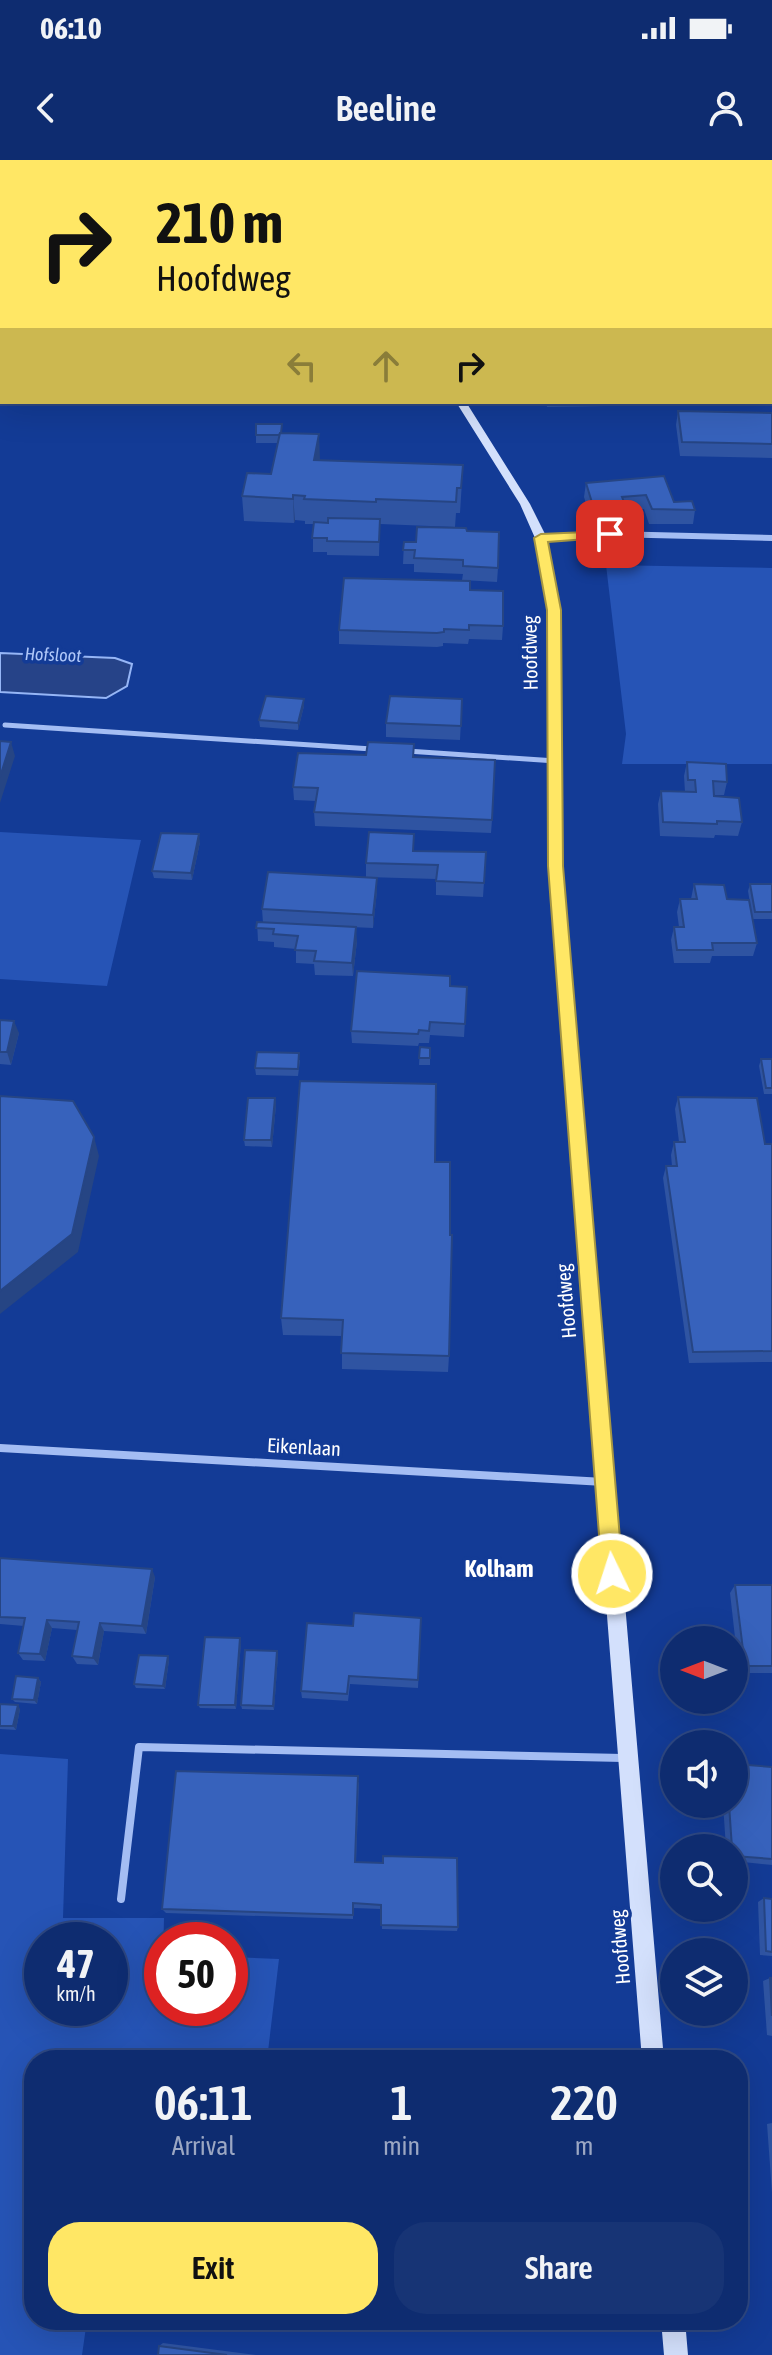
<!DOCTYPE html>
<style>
body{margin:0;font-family:"Asap Condensed",sans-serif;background:#173475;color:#f1f3f6;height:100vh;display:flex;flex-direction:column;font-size:30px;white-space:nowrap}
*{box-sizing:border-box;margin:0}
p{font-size:26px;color:#9ba7c3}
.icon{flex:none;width:44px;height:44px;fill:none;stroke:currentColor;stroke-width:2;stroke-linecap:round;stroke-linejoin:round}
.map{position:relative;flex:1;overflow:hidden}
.sheet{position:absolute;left:24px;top:1890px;width:724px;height:280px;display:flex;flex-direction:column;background:#0e2c70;border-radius:32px;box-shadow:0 8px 32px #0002,0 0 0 2px #2e4883}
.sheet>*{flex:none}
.guide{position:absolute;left:0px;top:0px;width:772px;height:244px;box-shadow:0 8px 32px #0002,0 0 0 2px #2e4883;background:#ffe765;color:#111;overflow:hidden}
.needle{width:52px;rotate:270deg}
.tools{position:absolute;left:660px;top:1466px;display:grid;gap:16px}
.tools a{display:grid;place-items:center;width:88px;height:88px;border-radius:50%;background:#0e2c70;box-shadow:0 8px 32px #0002,0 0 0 2px #2e4883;font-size:40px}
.speed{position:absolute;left:24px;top:1762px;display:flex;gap:16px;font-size:40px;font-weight:700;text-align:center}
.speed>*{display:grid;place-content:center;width:104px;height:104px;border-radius:50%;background:#0e2c70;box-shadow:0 8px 32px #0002,0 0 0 2px #2e4883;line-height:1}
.speed small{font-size:20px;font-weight:400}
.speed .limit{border:12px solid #d22;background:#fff;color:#111}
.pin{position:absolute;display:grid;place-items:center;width:68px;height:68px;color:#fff;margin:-34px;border-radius:16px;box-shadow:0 4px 12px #0006}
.me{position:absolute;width:88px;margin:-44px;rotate:356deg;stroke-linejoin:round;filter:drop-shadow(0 0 6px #0008)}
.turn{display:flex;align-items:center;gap:28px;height:168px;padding:0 24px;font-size:36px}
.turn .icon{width:104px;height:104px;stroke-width:2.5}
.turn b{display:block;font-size:56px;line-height:68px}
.lanes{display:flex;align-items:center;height:76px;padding:0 24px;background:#0003;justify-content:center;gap:40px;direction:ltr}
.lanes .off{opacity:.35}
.eta{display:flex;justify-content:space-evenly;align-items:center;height:136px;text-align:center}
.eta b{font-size:48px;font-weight:600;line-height:56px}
.action{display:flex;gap:16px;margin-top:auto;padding:16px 24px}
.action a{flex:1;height:92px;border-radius:32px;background:#ffe765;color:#111;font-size:32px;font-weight:600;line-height:92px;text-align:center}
.action a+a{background:#173475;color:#f1f3f6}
.status{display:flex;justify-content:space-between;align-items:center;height:56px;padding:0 40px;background:#0e2c70;direction:ltr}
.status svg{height:22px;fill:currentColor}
header{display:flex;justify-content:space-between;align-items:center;height:104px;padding:0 24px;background:#0e2c70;font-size:36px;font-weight:600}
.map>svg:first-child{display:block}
.green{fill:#2654b6;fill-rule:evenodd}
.water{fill:#264388;stroke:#96b6f6;stroke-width:2}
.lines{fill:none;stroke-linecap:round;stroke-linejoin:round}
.service-far1{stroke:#a4bdf3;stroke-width:5}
.service{stroke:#a4bdf3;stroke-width:8}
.minor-far1{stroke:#a4bdf3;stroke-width:6}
.minor{stroke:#a4bdf3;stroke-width:8}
.secondary{fill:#d3e0fc;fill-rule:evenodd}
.wall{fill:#2f54a2}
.shaded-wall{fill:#264584}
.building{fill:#3762bc;stroke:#264584;stroke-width:2}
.route{fill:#ffe765;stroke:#a69642;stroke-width:2}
.labels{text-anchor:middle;stroke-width:7;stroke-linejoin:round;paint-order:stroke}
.far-water-label{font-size:18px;font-style:italic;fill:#b0c8f9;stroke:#133b96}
.street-label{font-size:20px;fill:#fff;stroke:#133b96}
.quarter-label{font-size:24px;font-weight:bold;fill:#fff;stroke:#133b96}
</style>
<div class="status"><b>06:10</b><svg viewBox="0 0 49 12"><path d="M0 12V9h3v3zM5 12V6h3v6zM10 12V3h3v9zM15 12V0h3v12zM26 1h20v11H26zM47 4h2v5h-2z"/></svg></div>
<header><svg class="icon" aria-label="back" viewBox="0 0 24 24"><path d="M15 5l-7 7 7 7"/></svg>Beeline<svg class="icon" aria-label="person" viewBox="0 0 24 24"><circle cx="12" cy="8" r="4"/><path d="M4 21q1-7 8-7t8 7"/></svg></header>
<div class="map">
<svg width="772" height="2195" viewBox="0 0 772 2195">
<rect width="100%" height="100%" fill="#133b96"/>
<path class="green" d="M606 405 772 408V604H622L626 574Z
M0 672 141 680 107 826 0 819Z
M0 1594 68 1599 63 1758H164L162 1848H230V1797L279 1799 267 1900H34V2160H87L82 2195H0ZM110 1780V1848H42V1780Z"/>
<path class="water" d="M0 493 115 498 132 504 127 526 106 538 0 532Z"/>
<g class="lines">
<path class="service-far1" d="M5 565 372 589
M407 591 556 601"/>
<path class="service" d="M121 1739 139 1587 623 1598"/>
<path class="minor-far1" d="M541 378 610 374 772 378"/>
<path class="minor" d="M0 1288 604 1322"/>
<path class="secondary" d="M246 0H255L256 2H247Z
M456 242H466L530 344 547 378 560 450 562 706 664 1900H642L548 706V450L535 378 520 344Z
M661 2160H685L688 2195H664Z"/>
</g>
<path class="wall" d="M546 242H608L607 246 547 247Z
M678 251 772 253V298L680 296 676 265Z
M282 273 320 300 463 305 460 353H456L455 367 380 364 379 396 327 395V392H313V364H305V361L295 360 294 363 244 361 242 336 271 314 278 283H256V275Z
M586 323 674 342 695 350 693 364H649L644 349 626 350 624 361 592 363 584 337Z
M467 371 498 408 497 422 462 420 463 414 414 412V404H403L404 382H416Z
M470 430 503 466 502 480 469 479 468 484 443 483V486L437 487 339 484V470Z
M462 539 460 580 386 577V563Z
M304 546 298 570 260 567 259 560Z
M414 597 492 660 491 673 315 666 314 652 316 641 294 640 293 627Z
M687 602 727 622 724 635H714V636L742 662 738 676 715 675 714 678 660 676 658 644 661 631 685 632 684 616Z
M200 682 192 720 154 718 152 711Z
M414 691 486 692 483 737 436 735V719L366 717V703Z
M694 724 727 739 752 755 748 731 750 724H772V759H752L757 783 753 796H712L710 803H674L671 780 674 767H679L677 752 680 739H691Z
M377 731 373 768 263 763 262 749Z
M257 762 357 781 353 816 315 815 314 804 296 803V789L274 787V782L258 781Z
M450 826 467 827 464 877 430 875 429 883H419L418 886 352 883 351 871Z
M0 860 19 873 11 905 0 904Z
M420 887 430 888V905H419Z
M761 899H772V934H764L759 906Z
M300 900 298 916 256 915 255 908Z
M678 937 765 984H772V1202L689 1203 663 1018 666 1006H672L671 995 674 982H679L675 949Z
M275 938 276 945 272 987 245 986 244 980Z
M435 1002 449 1196 448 1212 342 1209V1176L283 1175 281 1158Z
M0 1398 155 1417 146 1474 104 1471 98 1505 77 1504 72 1496 77 1470 52 1468 45 1501 23 1500 18 1493 24 1466 0 1464Z
M735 1425H772V1513H739L730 1433Z
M421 1458 418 1528 350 1524 348 1541 302 1538 301 1531 353 1466Z
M240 1478 241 1482 236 1549 200 1548 198 1545Z
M277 1491 278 1495 274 1550 242 1549 241 1545Z
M168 1496 169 1500 165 1529 136 1528 134 1524Z
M38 1518 41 1522 37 1544 15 1542 12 1539Z
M0 1544 20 1549 16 1570 0 1569Z
M772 1607V1705L734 1701V1688H726L723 1644H734Z
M359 1622 356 1702 458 1767 457 1771 382 1769 381 1749 353 1748V1759L166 1753 162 1749Z
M764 1738 772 1739V1796L760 1795 758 1742Z
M770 1818H772V1876L767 1875 763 1821Z
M772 1963V2033L767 1964Z
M163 2183 256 2195H158L159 2186Z"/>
<path class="shaded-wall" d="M163 0H194V2H142Z
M319 274 320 299 315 324 314 300Z
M293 335 295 360 294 363 293 339Z
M304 539V546L298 570V563Z
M11 582 15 596 0 643V617Z
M199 674 200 682 192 720 191 713Z
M377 718V731L373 768V755Z
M356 767 357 781 353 816 352 803Z
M14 861 19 873 11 905 7 892Z
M275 938 276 945 272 987 271 980Z
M94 977 99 996 78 1092 0 1154V1131Z
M152 1409 155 1417 146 1474 142 1466Z
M47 1460 52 1468 45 1501 40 1494Z
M100 1463 104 1471 98 1505 93 1498Z
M240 1478 241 1482 236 1549 235 1545Z
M277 1491 278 1495 274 1550 273 1546Z
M168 1496 169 1500 165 1529 163 1526Z
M38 1518 41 1522 37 1544 34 1540Z
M18 1545 20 1549 16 1570 13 1566Z"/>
<path class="building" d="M141 0H163L142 2Z
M678 251 772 253V284L682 282Z
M256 264H282L281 273H280L279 275H256Z
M280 273 319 274 314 300 463 305 461 328H457L456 342 376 339V342L304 339 305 336 293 335V339L242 336 247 313 271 314Z
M664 316 674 342 692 341 695 350 652 349 646 335 622 337 626 347 594 349 586 323Z
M328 358 380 359 379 382 327 381V378H312L314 362 328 363Z
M417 367 466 368 467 371 499 372 498 408 463 406V400L414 398 415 390H403L404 382H416Z
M344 418 470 421V430L503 431V466L469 465V470L444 469V472L437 473 339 470Z
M266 536 304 539 298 563 259 560Z
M390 536 462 539 461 566 386 563Z
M0 581 11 582 0 617Z
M368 582 414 584 413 597 495 600 492 660 314 652 318 628 293 627 298 593 366 595Z
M687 602 726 604 727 622 713 621 714 636 739 638 742 662 717 661V664L663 662 661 631 696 632 695 620H688Z
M369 672 414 674 413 691 486 692 484 723 436 721 438 705 366 703Z
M161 673 199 674 191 713 152 711Z
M268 712 377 718 373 755 262 749Z
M694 724 724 725 727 739 749 740 757 783H712L713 790H677L674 767H684L680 739H697Z
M750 724H772V752H755Z
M257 762 356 767 352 803 314 801 316 791 295 790 298 776 273 774 274 769 256 768Z
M357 811 450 816V826L467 827 465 864 430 862 429 871 419 870 418 874 351 871Z
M0 860 14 861 7 892H0Z
M420 887 430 888V898H419Z
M257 892 299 893 298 909 255 908Z
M761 899H772V928H766Z
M300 921 436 924 435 1002H450V1075H452L449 1196 341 1193 343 1160 281 1158Z
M0 936 73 941 94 977 72 1074 0 1131Z
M678 937 757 938 765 984H772V1191L693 1192 666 1006H677L674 982H685Z
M248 938H275L271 980H244Z
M0 1398 152 1409 142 1466 100 1463 93 1498 72 1496 79 1462 47 1460 40 1494 18 1493 25 1458 0 1457Z
M735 1425H772V1506H745Z
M354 1453 421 1458 418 1520 349 1516 347 1534 301 1531 307 1463 353 1466Z
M205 1477 240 1478 235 1545H198Z
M245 1490 277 1491 273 1546 241 1545Z
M139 1495 168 1496 163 1526 134 1524Z
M16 1516 38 1518 34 1540 12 1539Z
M0 1544 18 1545 13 1566H0Z
M734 1604 772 1607V1699L734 1696V1688H732L729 1644H734Z
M176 1611 358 1616 355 1702 383 1703V1696L457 1698 458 1767 381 1765V1745L353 1743V1755L162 1749Z
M764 1738 772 1739V1792L766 1791Z
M770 1818H772V1856Z
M159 2186 227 2195H158Z"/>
<path class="route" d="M610 371 616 374 614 377 548 382 561 450 563 706 623 1414 620 1421 612 1424 605 1421 602 1414 548 706 547 450 534 378 541 374Z"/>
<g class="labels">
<g class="far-water-label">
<text transform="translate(53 495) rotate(2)" y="6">Hofsloot</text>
</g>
<g class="street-label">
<text transform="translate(530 493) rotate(-91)" y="7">Hoofdweg</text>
<text transform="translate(566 1141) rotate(-95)" y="7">Hoofdweg</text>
<text transform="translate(304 1287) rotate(3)" y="7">Eikenlaan</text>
<text transform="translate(620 1787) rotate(-95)" y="7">Hoofdweg</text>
</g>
<g class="quarter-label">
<text x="499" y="1417">Kolham</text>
</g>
</g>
</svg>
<div class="tools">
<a><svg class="needle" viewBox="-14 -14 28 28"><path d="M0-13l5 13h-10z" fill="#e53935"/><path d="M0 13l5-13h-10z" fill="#9ba7c3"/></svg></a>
<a><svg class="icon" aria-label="sound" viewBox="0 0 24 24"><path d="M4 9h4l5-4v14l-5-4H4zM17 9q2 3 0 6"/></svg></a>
<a><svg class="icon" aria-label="search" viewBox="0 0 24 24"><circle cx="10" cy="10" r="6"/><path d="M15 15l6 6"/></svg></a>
<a><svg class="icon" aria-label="layers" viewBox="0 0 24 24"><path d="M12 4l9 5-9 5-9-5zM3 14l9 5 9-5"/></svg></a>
</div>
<div class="speed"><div>47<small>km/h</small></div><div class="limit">50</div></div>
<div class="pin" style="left:610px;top:374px;background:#d93025"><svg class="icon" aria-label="arrive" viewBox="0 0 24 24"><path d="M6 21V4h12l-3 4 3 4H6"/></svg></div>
<svg class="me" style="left:612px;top:1414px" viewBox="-20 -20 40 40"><circle r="17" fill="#ffe765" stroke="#fff" stroke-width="3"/><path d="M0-11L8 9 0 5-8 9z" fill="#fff"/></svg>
<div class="guide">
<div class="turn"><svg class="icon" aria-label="right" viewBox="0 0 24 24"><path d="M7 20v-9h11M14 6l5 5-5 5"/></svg><div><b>210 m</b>Hoofdweg</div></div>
<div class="lanes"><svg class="icon off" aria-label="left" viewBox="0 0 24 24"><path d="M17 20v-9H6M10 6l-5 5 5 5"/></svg><svg class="icon off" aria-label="ahead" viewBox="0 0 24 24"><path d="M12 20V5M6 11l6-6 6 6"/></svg><svg class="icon" aria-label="right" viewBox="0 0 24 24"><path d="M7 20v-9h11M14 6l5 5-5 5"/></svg></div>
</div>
<section class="sheet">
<div class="eta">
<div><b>06:11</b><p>Arrival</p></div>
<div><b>1</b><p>min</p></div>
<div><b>220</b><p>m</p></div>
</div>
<div class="action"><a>Exit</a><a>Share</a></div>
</section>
</div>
